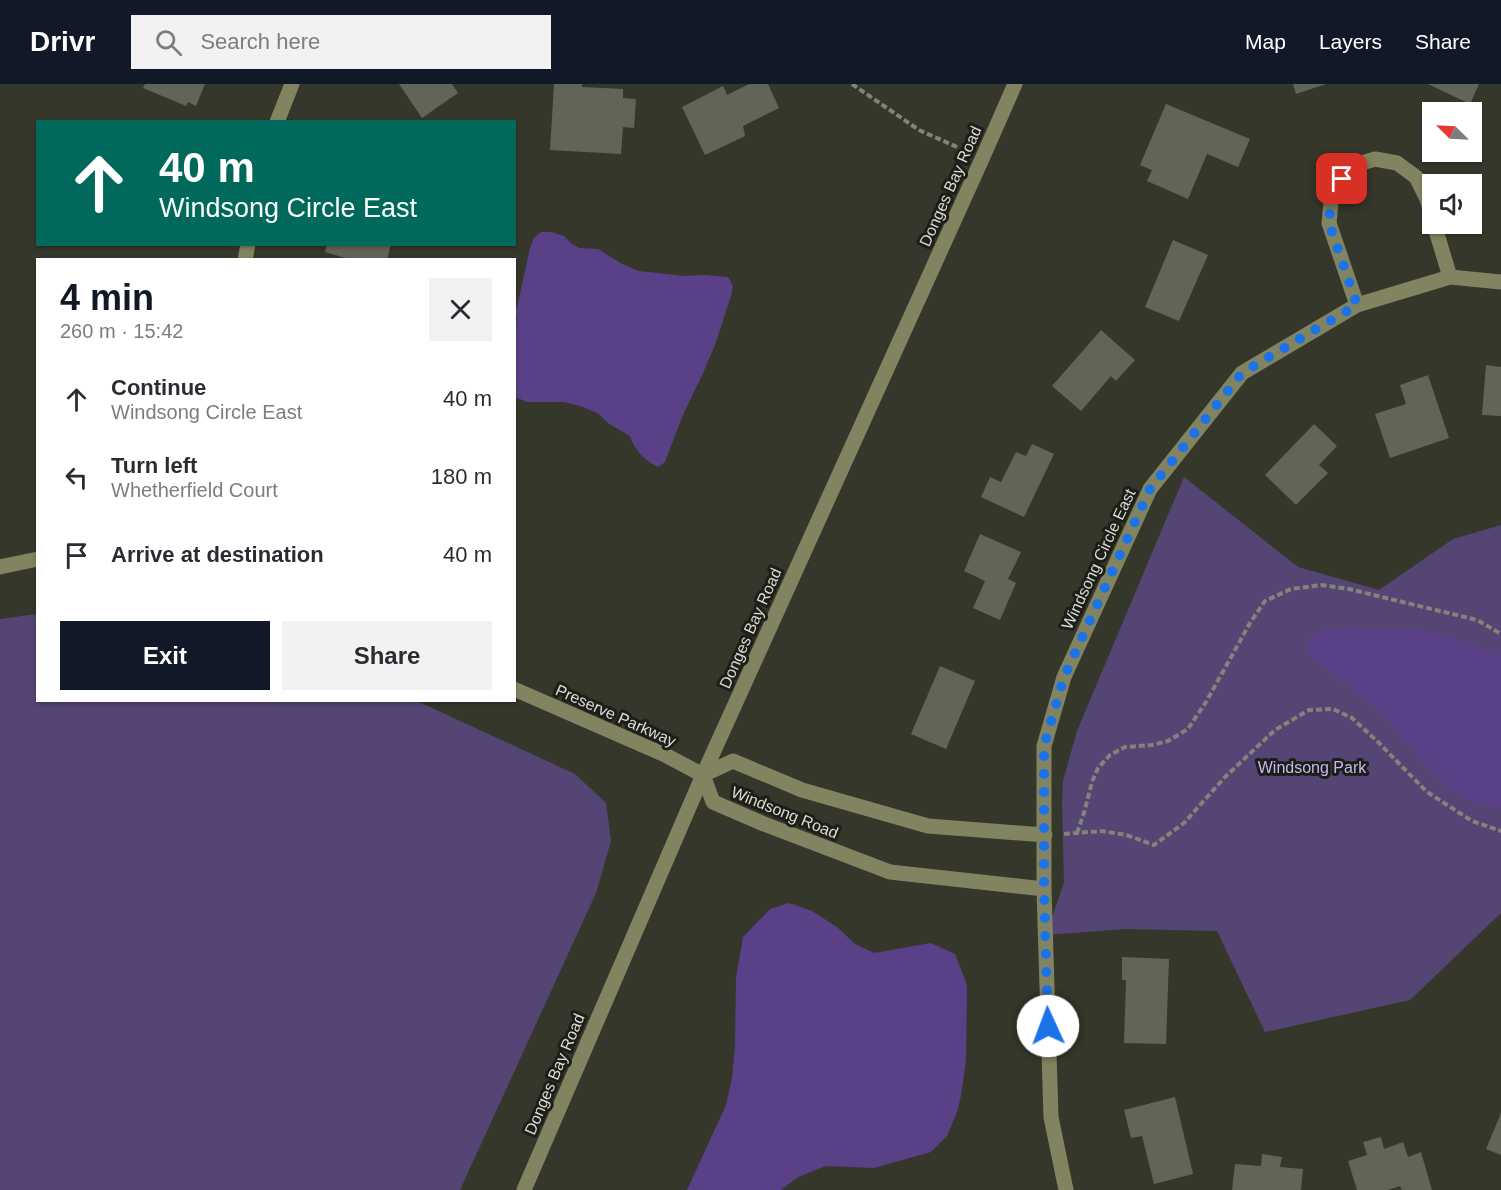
<!DOCTYPE html>
<meta charset="utf-8">
<style>
body{margin:0;font-family:Arial,sans-serif;background:#f2f2f3;color:#2b2b33;height:100vh;display:flex;flex-direction:column;font-size:22px;white-space:nowrap}
*{box-sizing:border-box;margin:0}
p{font-size:20px;color:#7c7c81}
.icon{flex:none;width:33px;height:33px;fill:none;stroke:currentColor;stroke-width:2;stroke-linecap:round;stroke-linejoin:round}
.map{position:relative;flex:1;overflow:hidden}
.panel{position:absolute;left:36px;top:174px;width:480px;height:444px;display:flex;flex-direction:column;background:#fff;border-radius:0px;box-shadow:0 2px 4px #0004}
.panel>*{flex:none}
.hud{position:absolute;left:36px;top:36px;width:480px;height:126px;border-radius:0px;box-shadow:0 2px 4px #0004;background:#00695c;color:#fff;overflow:hidden}
.needle{width:39px;rotate:294deg}
.tools{position:absolute;left:1422px;top:18px;display:grid;gap:12px}
.tools a{display:grid;place-items:center;width:60px;height:60px;border-radius:0px;background:#fff;box-shadow:0 2px 4px #0004;font-size:30px}
.pin{position:absolute;display:grid;place-items:center;width:51px;height:51px;color:#fff;margin:-26px;border-radius:12px;box-shadow:0 3px 9px #0006}
.me{position:absolute;width:66px;margin:-33px;rotate:358deg;stroke-linejoin:round;filter:drop-shadow(0 0 4px #0008)}
.turn{display:flex;align-items:center;gap:21px;height:126px;padding:0 24px;font-size:27px}
.turn .icon{width:78px;height:78px;stroke-width:2.5}
.turn b{display:block;font-size:42px;line-height:51px}
.round{display:grid;place-items:center;flex:none;width:63px;height:63px;border-radius:0px;background:#f2f2f3}
.head{display:flex;align-items:center;justify-content:space-between;height:102px;padding:0 24px}
h1{font-size:36px;font-weight:700;line-height:45px;color:#111827}
.action{display:flex;gap:12px;margin-top:auto;padding:12px 24px}
.action a{flex:1;height:69px;border-radius:0px;background:#111827;color:#fff;font-size:24px;font-weight:700;line-height:69px;text-align:center}
.action a+a{background:#f2f2f3;color:#2b2b33}
ul{padding:0;list-style:none}
li{display:flex;align-items:center;gap:18px;height:78px;padding:0 24px}
li div{flex:1}
li b{display:block;font-size:22px}
li em{font-style:normal}
header{display:flex;align-items:center;gap:36px;box-sizing:border-box;height:84px;padding:0 30px;background:#111827;color:#fff}
header strong{font-size:28px}
nav{display:flex;gap:33px;margin-inline-start:auto;font-size:21px}
.search{width:420px;height:54px;background:#f2f2f3;display:flex;align-items:center;gap:15px;box-sizing:border-box;padding:0 21px;border-radius:0px;color:#7c7c81;font-size:22px}
.map>svg:first-child{display:block}
.green{fill:#554575}
.water{fill:#5a4087}
.building{fill:#636458}
.lines{fill:none;stroke-linecap:round;stroke-linejoin:round}
.path{stroke:#828379;stroke-width:4;stroke-dasharray:6 3;stroke-linecap:butt}
.minor{stroke:#828461;stroke-width:15}
.route{stroke:#1a73e8;stroke-width:10;stroke-dasharray:0 18}
.labels{text-anchor:middle;stroke-width:6;stroke-linejoin:round;paint-order:stroke}
.street-label{font-size:16px;fill:#dbdbd4;stroke:#1d1e18}
.park-label{font-size:16px;fill:#c8b6f3;stroke:#1d1e18}
</style>
<header>
<strong>Drivr</strong>
<div class="search"><svg class="icon" aria-label="search" viewBox="0 0 24 24"><circle cx="10" cy="10" r="6"/><path d="M15 15l6 6"/></svg>Search here</div>
<nav><a>Map</a><a>Layers</a><a>Share</a></nav>
</header>
<div class="map">
<svg width="1501" height="1106" viewBox="0 0 1501 1106">
<rect width="100%" height="100%" fill="#36372b"/>
<path class="green" d="M1184 393 1298 483 1379 506 1453 455 1501 441V829L1410 916 1265 948 1217 847 1126 845 1046 851 1064 799 1062 718 1063 697 1077 647Z
M37 530 38 616 417 617 575 690 606 719 611 757 596 809 460 1106H0V535Z"/>
<path class="water" d="M541 148H551L564 152 572 160 579 164 598 165 622 180 639 187 685 192 704 191 728 193 733 202 731 212 715 261 704 287 682 333 665 378 658 383C644 376 635 367 630 352L609 340 599 330 583 323 564 318H527L515 313 514 248 517 235 515 227 517 223 530 164 534 154Z
M1336 544 1417 545 1461 556 1501 572V725L1463 714 1442 699 1380 628 1351 603 1312 574 1306 560 1318 548Z
M789 819 812 827 837 843 855 860 874 869 931 859 955 870 967 901 966 976 961 1012 957 1028 947 1052 931 1068 874 1084 826 1082 798 1093 781 1106H687L726 1021 732 994 735 961 736 894 743 853 770 825Z"/>
<path class="building" d="M145 0H205L196 22 188 18 186 22 143 4Z
M399 0H452L458 9 422 34Z
M554 0H582V3L623 5V14L636 15 634 44 623 43 621 70 550 66Z
M749 0H768L779 24 743 42 745 52 705 71 682 23 723 2 727 11Z
M1293 0H1326L1296 10Z
M1428 0H1479L1470 20Z
M1166 20 1250 55 1238 83 1207 70 1188 115 1147 97 1152 86 1140 81Z
M1173 156 1208 171 1179 237 1145 223Z
M327 160H391L387 176H352L325 168Z
M1101 246 1135 276 1116 297 1111 292 1081 327 1052 302Z
M1486 281 1501 283V332L1482 331Z
M1428 291 1449 354 1390 374 1375 330 1406 320 1400 301Z
M1314 340 1337 362 1319 381 1328 389 1296 421 1265 391Z
M1032 360 1054 370 1024 433 981 413 990 393 1001 398 1016 368 1026 372Z
M980 450 1021 468 1008 495 1016 499 1000 536 973 524 985 497 964 487Z
M940 582 975 597 946 665 911 650Z
M1122 873 1169 875 1166 960 1124 959 1126 896H1122Z
M1175 1013 1193 1090 1154 1100 1142 1052 1131 1054 1124 1026Z
M1501 1029V1071L1486 1065Z
M1381 1053 1384 1065 1403 1058 1408 1073 1421 1068 1432 1106H1402L1400 1102 1388 1106H1357L1348 1077 1367 1071 1363 1058Z
M1262 1070 1282 1073 1280 1083 1303 1085 1301 1106H1232L1235 1080 1261 1082Z"/>
<g class="lines">
<path class="path" d="M852 0 919 46 957 63
M1077 749 1084 729 1092 698 1098 684 1110 671 1125 663 1152 661 1168 657 1188 645 1206 618 1250 539 1265 517 1291 505 1322 501 1349 505 1477 536 1501 550
M1064 750 1102 747 1126 751 1154 761 1184 739 1225 693 1275 646 1309 626 1333 625 1352 634 1377 657 1427 708 1472 737 1501 747"/>
<path class="minor" d="M277 38 292 0
M1434 140 1450 193
M245 176 248 160
M1357 221 1329 139 1332 108 1352 82 1375 75 1397 79 1416 93 1427 115 1432 133
M0 483 38 475
M514 605 665 671 703 691
M703 691 713 718 764 740 890 788 1044 805
M703 691 733 677 802 706 928 742 1045 751
M524 1106 703 691 982 75 1015 0
M1066 1106 1051 1033 1044 805V662L1064 593 1150 405 1242 289 1357 221 1450 193 1501 198"/>
</g>
<g class="lines">
<path class="route" d="M1048 942 1044 805V662L1064 593 1150 405 1242 289 1357 221 1329 139 1332 108 1342 95"/>
</g>
<g class="labels">
<g class="street-label">
<text transform="translate(950 102) rotate(-66)" y="6">Donges Bay Road</text>
<text transform="translate(1098 475) rotate(-65)" y="6">Windsong Circle East</text>
<text transform="translate(750 544) rotate(-66)" y="6">Donges Bay Road</text>
<text transform="translate(616 631) rotate(24)" y="6">Preserve Parkway</text>
<text transform="translate(785 728) rotate(22)" y="6">Windsong Road</text>
<text transform="translate(554 990) rotate(-67)" y="6">Donges Bay Road</text>
</g>
<g class="park-label">
<text x="1312" y="689">Windsong Park</text>
</g>
</g>
</svg>
<div class="tools">
<a><svg class="needle" viewBox="-14 -14 28 28"><path d="M0-13l5 13h-10z" fill="#e53935"/><path d="M0 13l5-13h-10z" fill="#7c7c81"/></svg></a>
<a><svg class="icon" aria-label="sound" viewBox="0 0 24 24"><path d="M4 9h4l5-4v14l-5-4H4zM17 9q2 3 0 6"/></svg></a>
</div>
<div class="pin" style="left:1342px;top:95px;background:#d93025"><svg class="icon" aria-label="arrive" viewBox="0 0 24 24"><path d="M6 21V4h12l-3 4 3 4H6"/></svg></div>
<svg class="me" style="left:1048px;top:942px" viewBox="-20 -20 40 40"><circle r="19" fill="#fff"/><path d="M0-13L10 11 0 6-10 11z" fill="#1a73e8"/></svg>
<div class="hud">
<div class="turn"><svg class="icon" aria-label="ahead" viewBox="0 0 24 24"><path d="M12 20V5M6 11l6-6 6 6"/></svg><div><b>40 m</b>Windsong Circle East</div></div>
</div>
<section class="panel">
<div class="head"><div><h1>4 min</h1><p>260 m · 15:42</p></div><a class="round"><svg class="icon" aria-label="close" viewBox="0 0 24 24"><path d="M6 6l12 12M18 6L6 18"/></svg></a></div>
<ul>
<li><svg class="icon" aria-label="ahead" viewBox="0 0 24 24"><path d="M12 20V5M6 11l6-6 6 6"/></svg><div><b>Continue</b><p>Windsong Circle East</p></div><em>40 m</em></li>
<li><svg class="icon" aria-label="left" viewBox="0 0 24 24"><path d="M17 20v-9H6M10 6l-5 5 5 5"/></svg><div><b>Turn left</b><p>Whetherfield Court</p></div><em>180 m</em></li>
<li><svg class="icon" aria-label="arrive" viewBox="0 0 24 24"><path d="M6 21V4h12l-3 4 3 4H6"/></svg><div><b>Arrive at destination</b></div><em>40 m</em></li>
</ul>
<div class="action"><a>Exit</a><a>Share</a></div>
</section>
</div>
